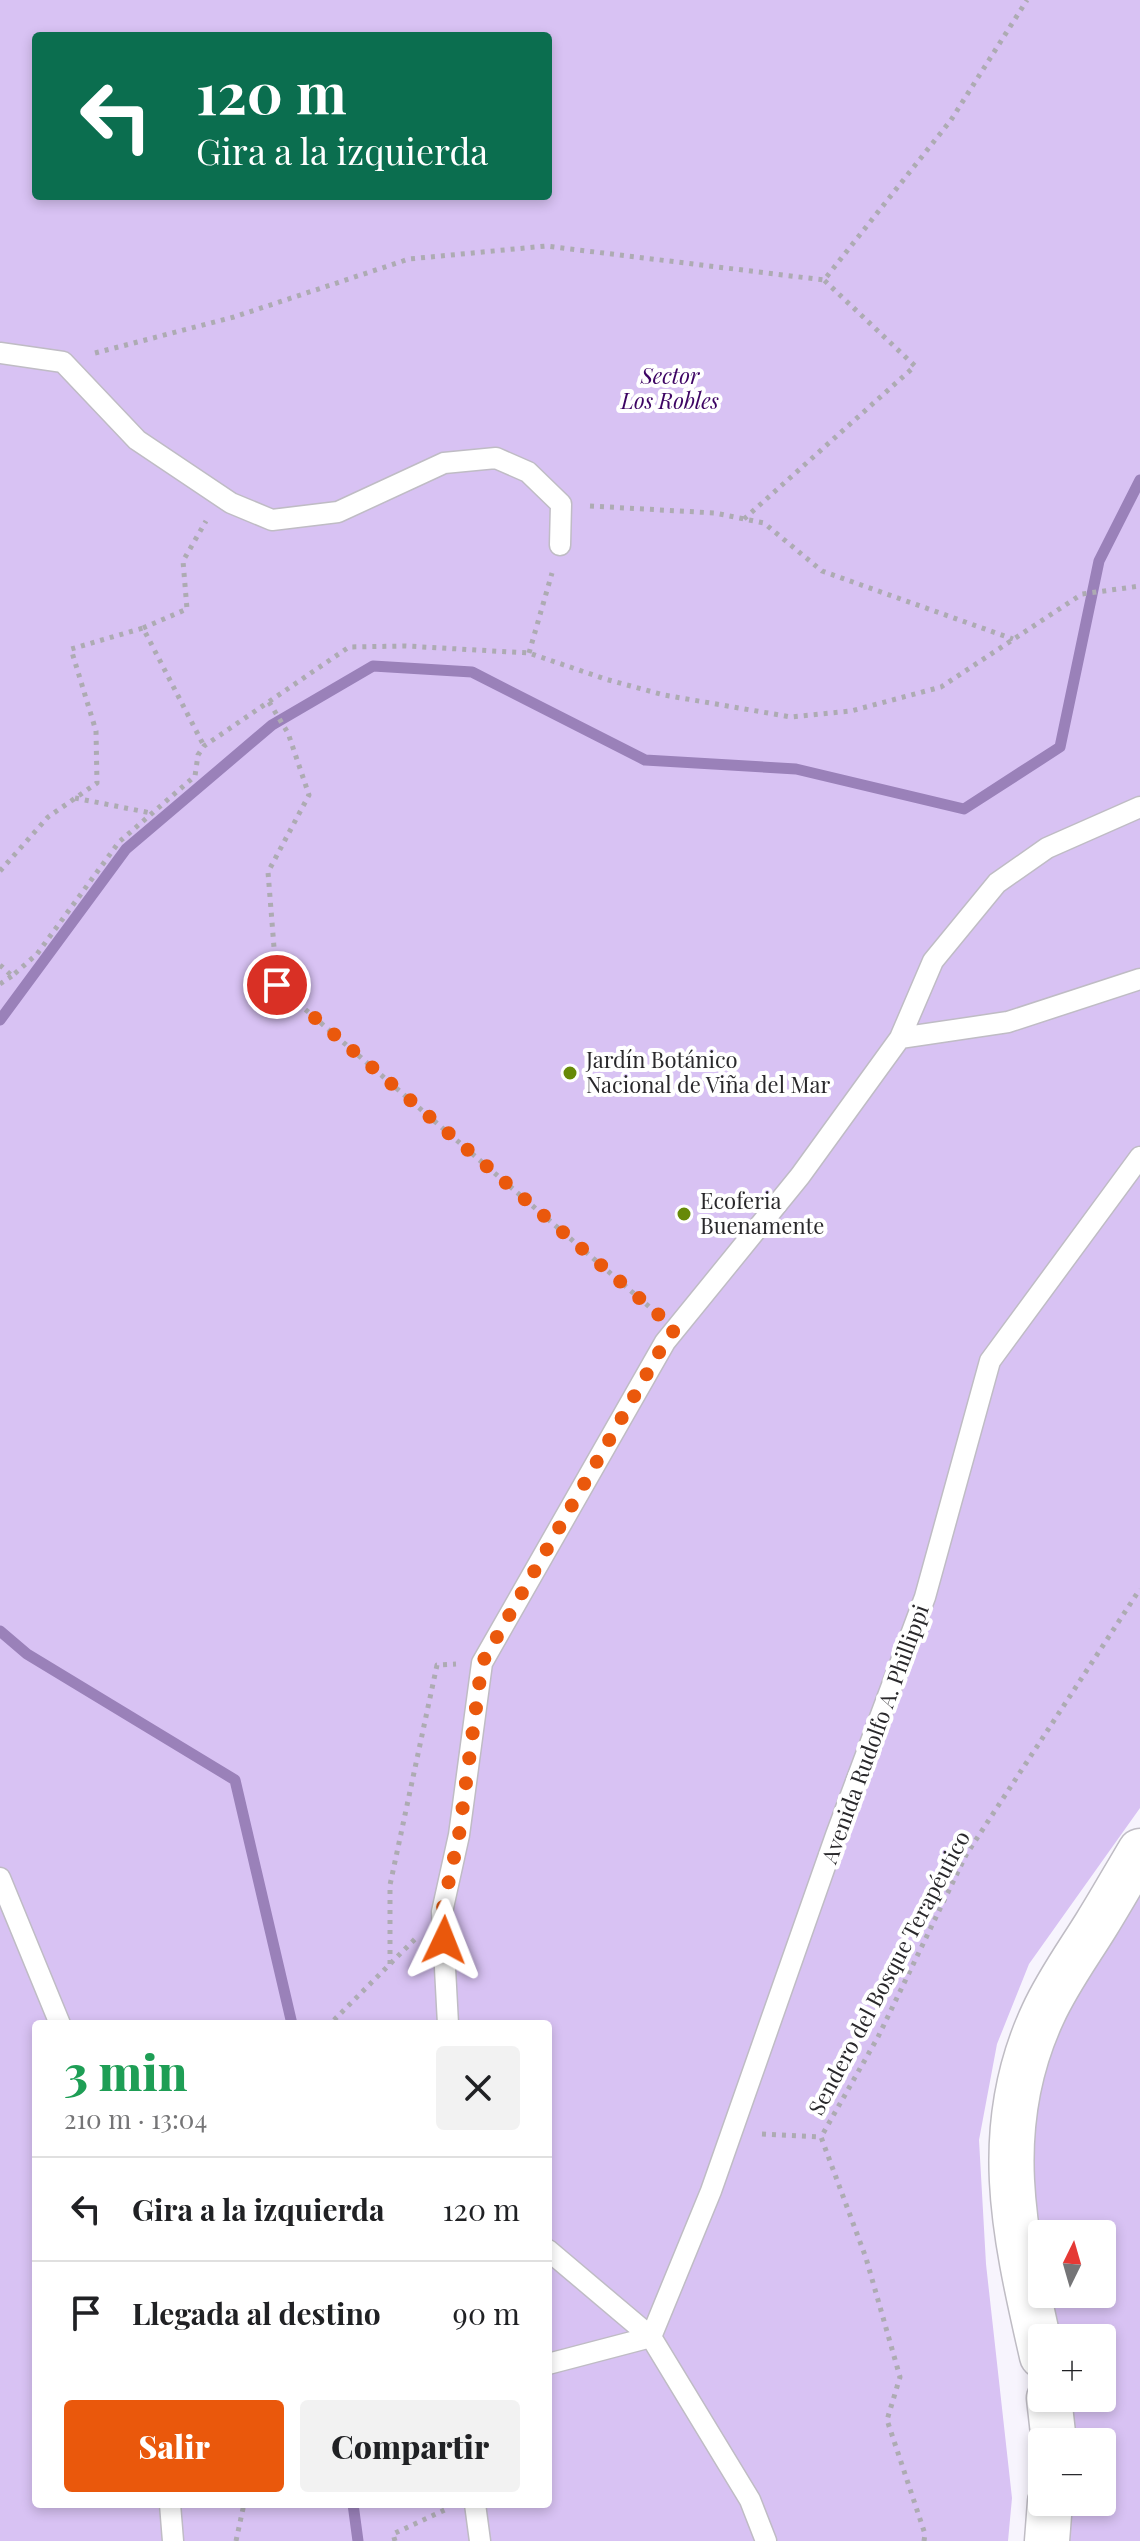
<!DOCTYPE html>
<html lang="es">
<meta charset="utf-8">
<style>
body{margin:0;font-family:"Playfair Display",serif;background:#f2f2f2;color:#202124;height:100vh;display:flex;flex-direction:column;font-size:30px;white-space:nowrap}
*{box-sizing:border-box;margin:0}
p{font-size:26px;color:#757577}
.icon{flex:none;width:44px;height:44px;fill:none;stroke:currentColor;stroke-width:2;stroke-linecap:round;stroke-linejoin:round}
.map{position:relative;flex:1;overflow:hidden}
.sheet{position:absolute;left:32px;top:2020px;width:520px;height:488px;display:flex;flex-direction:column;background:#fff;border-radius:8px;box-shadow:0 4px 12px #0003}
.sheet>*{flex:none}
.banner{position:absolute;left:32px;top:32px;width:520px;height:168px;border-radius:8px;box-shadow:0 4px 12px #0003;background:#0b6e4f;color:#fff;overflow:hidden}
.needle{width:52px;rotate:5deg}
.tools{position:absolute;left:1028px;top:2220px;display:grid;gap:16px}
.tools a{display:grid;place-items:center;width:88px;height:88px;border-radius:8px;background:#fff;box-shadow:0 4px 12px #0003;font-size:40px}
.pin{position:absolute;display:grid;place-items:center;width:68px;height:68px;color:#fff;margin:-34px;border:4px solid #fff;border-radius:50%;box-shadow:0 2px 8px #0007}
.me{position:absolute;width:88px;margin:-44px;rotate:2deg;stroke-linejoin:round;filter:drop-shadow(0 0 6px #0008)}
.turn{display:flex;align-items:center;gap:28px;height:168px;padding:0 32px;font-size:36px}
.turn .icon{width:104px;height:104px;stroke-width:2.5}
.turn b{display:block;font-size:56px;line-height:68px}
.round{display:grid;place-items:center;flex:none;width:84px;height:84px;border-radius:8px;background:#f2f2f2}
.summary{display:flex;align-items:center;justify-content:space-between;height:136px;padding:0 32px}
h1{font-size:48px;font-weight:800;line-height:60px;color:#1e9e55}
.primary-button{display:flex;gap:16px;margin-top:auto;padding:16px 32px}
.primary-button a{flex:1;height:92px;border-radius:8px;background:#ea580c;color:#fff;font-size:32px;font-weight:800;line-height:92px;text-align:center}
.primary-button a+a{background:#f2f2f2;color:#202124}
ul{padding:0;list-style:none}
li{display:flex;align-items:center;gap:24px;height:104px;padding:0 32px;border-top:2px solid #e0e0e0}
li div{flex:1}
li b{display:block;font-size:30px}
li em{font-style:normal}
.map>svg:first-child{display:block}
.green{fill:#d8c2f3;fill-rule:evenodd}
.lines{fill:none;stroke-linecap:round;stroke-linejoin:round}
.stream{stroke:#9a81b9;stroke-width:11}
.lane-casing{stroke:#bfbcc4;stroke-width:23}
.secondary-casing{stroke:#bfbcc4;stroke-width:47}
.path{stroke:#adabb2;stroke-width:5;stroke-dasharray:4 6;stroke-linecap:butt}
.lane{stroke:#fff;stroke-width:20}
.secondary{stroke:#fff;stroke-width:44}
.route{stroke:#ea580c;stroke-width:14;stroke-dasharray:0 25.2}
.poi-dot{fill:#678908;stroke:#fff;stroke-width:3}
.labels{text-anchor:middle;stroke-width:8;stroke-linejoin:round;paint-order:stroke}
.park-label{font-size:22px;font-style:italic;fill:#3d0463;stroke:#fff}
.poi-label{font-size:22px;fill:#29282b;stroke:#fff;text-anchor:start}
.street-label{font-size:22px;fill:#29282b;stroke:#fff}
</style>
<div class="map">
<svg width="1140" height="2541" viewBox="0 0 1140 2541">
<rect width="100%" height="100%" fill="#f7f4fd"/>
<path class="green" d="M0 0H1140V1808L1029 1964 997 2044 979 2140 986 2264 1012 2498 1008 2541H0ZM36 36H548V196H36ZM36 2024H548V2504H36Z
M1140 1868V2541H1053L1058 2502H1102V2442H1065L1059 2398H1102V2338H1050L1043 2294H1102V2234H1042V2288L1023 2161 1038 2055Z"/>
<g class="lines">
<path class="stream" d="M0 1020 126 849 272 725 373 666 472 672 645 760 796 769 964 809 1060 747 1099 561 1140 480
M0 1631 27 1654 235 1780 292 2024
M353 2504 358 2541"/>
<g class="lane-casing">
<path id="lane" d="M0 353 63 362 137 440 231 503 272 520 338 512 444 463 496 458 528 472 561 504 560 545
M900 1038 933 961 997 883 1047 848 1140 807
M0 1878 60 2024
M448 2024 442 1912 459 1835 482 1663 665 1342 800 1176 900 1038 1008 1022 1140 979
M548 2250 651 2337 750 2500 766 2541
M548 2364 651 2337 711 2191 836 1835 925 1597 990 1361 1140 1157
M170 2504 173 2541
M475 2504 480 2541"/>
</g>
<g class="secondary-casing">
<path id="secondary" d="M1042 2356C1015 2237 989 2130 1043 2014 1057 1983 1078 1954 1096 1925 1111 1901 1125 1876 1140 1851
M1049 2398 1054 2442
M1047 2541 1050 2502"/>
</g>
<path class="path" d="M95 353 234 317 409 259 546 246 824 280 951 120 1027 0
M590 506 715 513 764 523 822 571 1013 639
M744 519 915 366 824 280
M143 628 187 609 183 561 206 521
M529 653 552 573
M269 702 288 733 309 795 268 872 277 985 653 1310
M75 798 151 813
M0 871 48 817 97 783 96 731 71 649 143 628 204 746
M0 965 12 976 37 954 119 842 195 776 198 755 204 746 349 647 406 646 529 653 605 679 664 695 791 717 851 711 941 687 1082 594 1140 586
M0 984 12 976
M390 1964V1885L437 1665 456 1664
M325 2024 333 2021 416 1938
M762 2134 821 2137
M236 2541 244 2504
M395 2541 393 2534 449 2508
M924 2541 925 2534 887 2420 900 2377 866 2258 821 2137 878 2037 966 1855 1140 1589"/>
<use href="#lane" class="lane"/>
<use href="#secondary" class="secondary"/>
</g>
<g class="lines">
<path class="route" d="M277 985 675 1329 665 1342 482 1663 459 1835 442 1912 444 1940"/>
</g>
<g class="poi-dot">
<circle cx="570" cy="1073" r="8"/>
<circle cx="684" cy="1214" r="8"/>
</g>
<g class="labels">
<g class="park-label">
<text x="670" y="384">Sector<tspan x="670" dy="25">Los Robles</tspan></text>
</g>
<g class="poi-label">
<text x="586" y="1068">Jardín Botánico<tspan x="586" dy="25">Nacional de Viña del Mar</tspan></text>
<text x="700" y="1209">Ecoferia<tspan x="700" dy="25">Buenamente</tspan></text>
</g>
<g class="street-label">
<text transform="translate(875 1734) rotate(-70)" y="8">Avenida Rudolfo A. Phillippi</text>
<text transform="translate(889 1973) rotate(-62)" y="8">Sendero del Bosque Terapéutico</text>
</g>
</g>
</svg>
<div class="tools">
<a><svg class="needle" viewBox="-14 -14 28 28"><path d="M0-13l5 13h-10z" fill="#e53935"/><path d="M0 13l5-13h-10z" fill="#757577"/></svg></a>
<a>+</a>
<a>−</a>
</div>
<div class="pin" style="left:277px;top:985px;background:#d93025"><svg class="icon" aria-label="arrive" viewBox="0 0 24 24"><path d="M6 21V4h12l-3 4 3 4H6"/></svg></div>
<svg class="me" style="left:444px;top:1940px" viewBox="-20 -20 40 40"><path d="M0-17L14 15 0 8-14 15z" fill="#ea580c" stroke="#fff" stroke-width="4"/></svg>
<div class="banner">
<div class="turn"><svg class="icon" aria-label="left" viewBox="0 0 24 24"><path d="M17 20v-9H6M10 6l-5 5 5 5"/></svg><div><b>120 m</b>Gira a la izquierda</div></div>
</div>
<section class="sheet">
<div class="summary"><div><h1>3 min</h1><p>210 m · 13:04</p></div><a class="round"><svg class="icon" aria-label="close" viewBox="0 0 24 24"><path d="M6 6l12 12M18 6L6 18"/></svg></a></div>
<ul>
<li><svg class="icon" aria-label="left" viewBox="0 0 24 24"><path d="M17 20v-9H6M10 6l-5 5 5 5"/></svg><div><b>Gira a la izquierda</b></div><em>120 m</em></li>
<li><svg class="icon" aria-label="arrive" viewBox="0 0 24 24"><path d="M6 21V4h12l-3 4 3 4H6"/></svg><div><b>Llegada al destino</b></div><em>90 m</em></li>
</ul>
<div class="primary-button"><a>Salir</a><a>Compartir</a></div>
</section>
</div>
